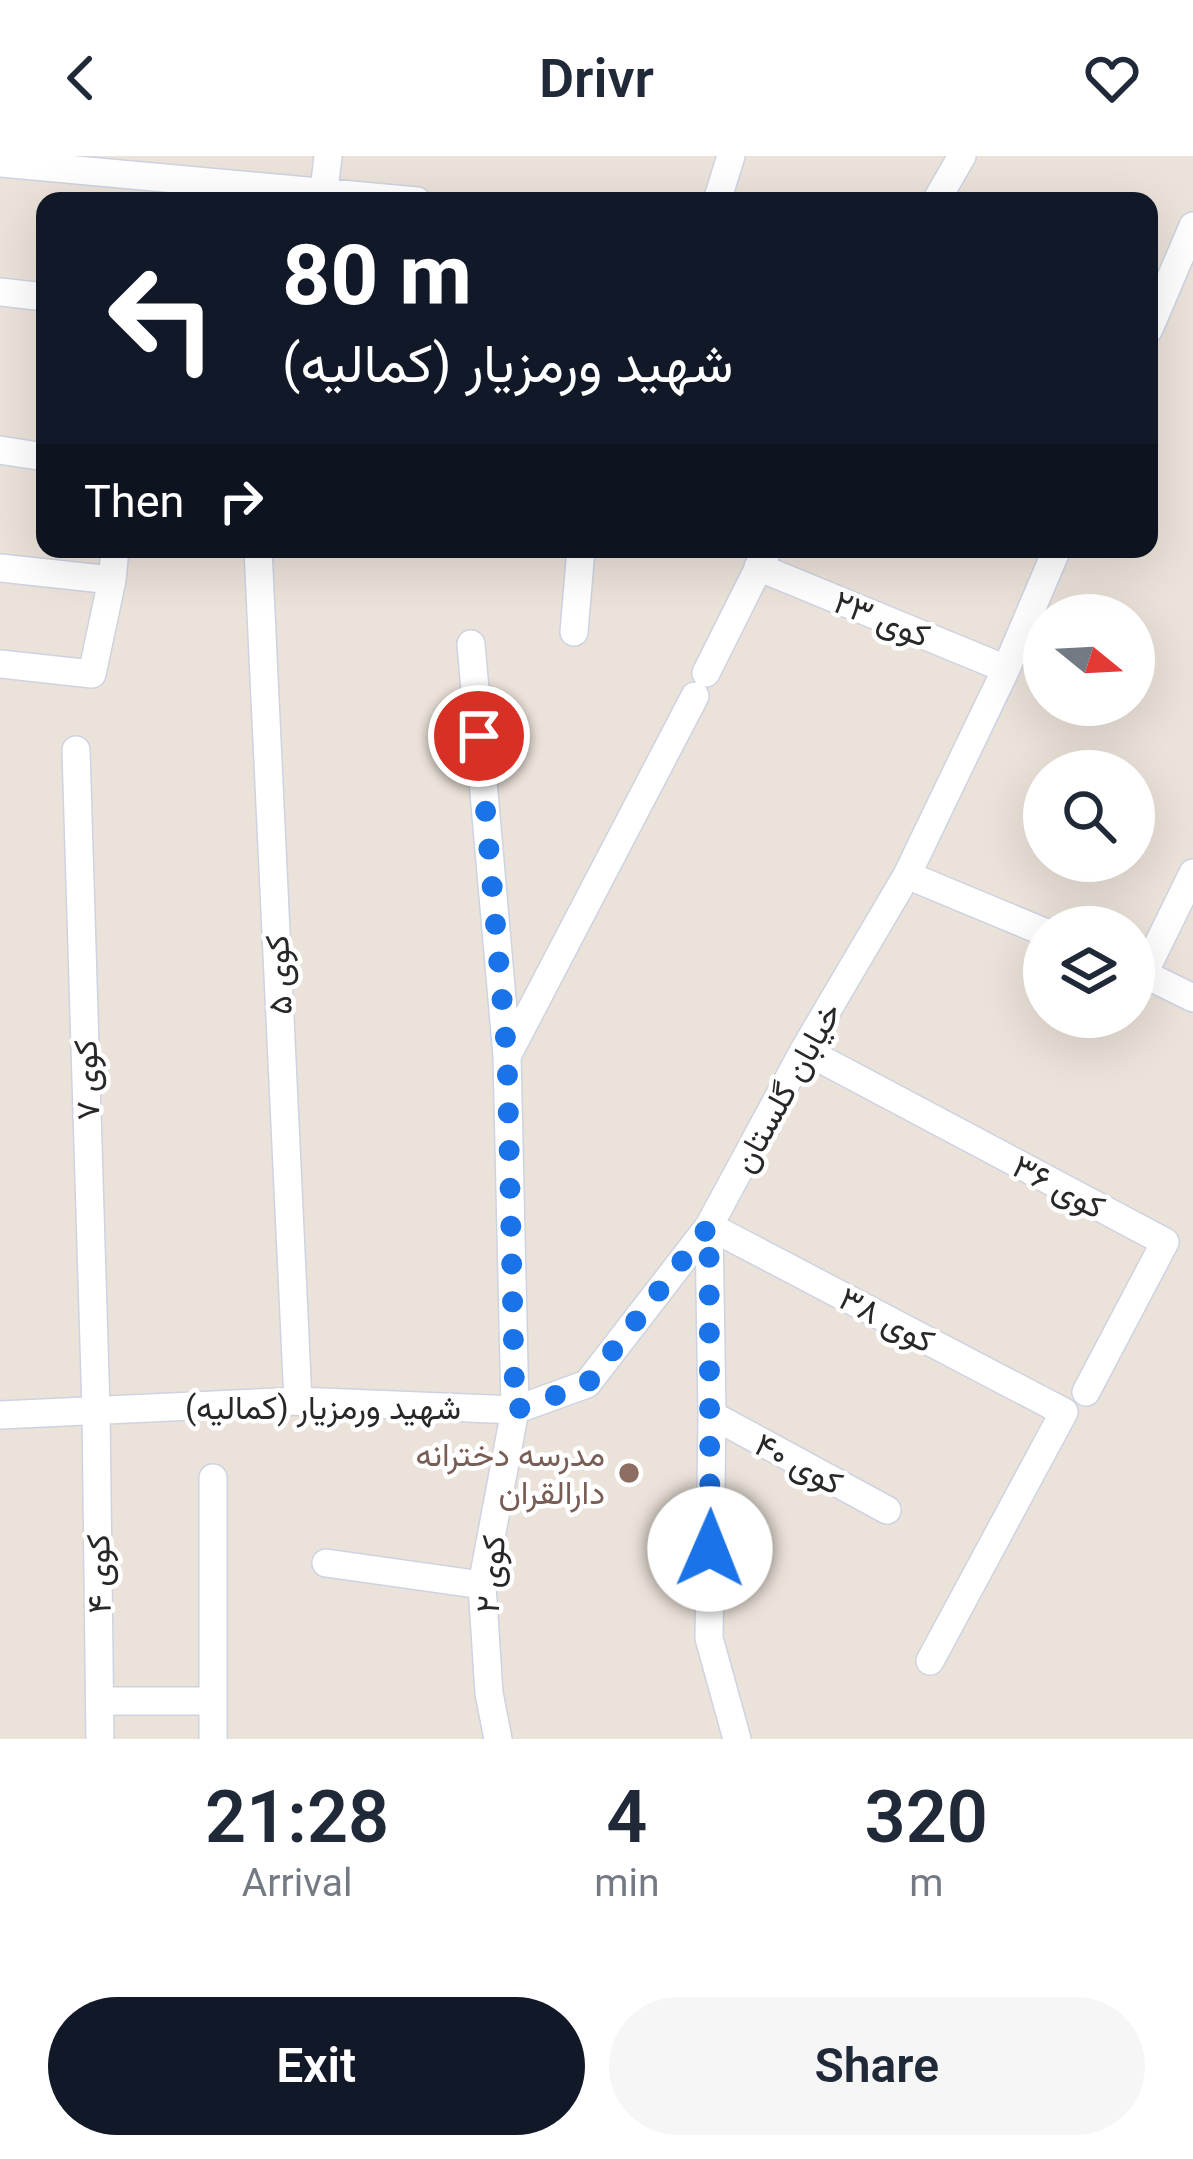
<!DOCTYPE html>
<meta charset="utf-8">
<style>
body{margin:0;font-family:Roboto,Vazirmatn,sans-serif;background:#f6f6f7;color:#1f2937;height:100vh;display:flex;flex-direction:column;font-size:45px;white-space:nowrap}
*{box-sizing:border-box;margin:0}
p{font-size:39px;color:#747a83}
.icon{flex:none;width:66px;height:66px;fill:none;stroke:currentColor;stroke-width:2;stroke-linecap:round;stroke-linejoin:round}
.map{position:relative;height:1583px;overflow:hidden}
.drawer{display:flex;flex-direction:column;background:#fff;flex:1}
.drawer>*{flex:none}
.banner{position:absolute;left:36px;top:36px;width:1122px;height:366px;border-radius:24px;box-shadow:0 12px 48px #0002;background:#111827;color:#fff;overflow:hidden}
.needle{width:78px;rotate:108deg}
.fabs{position:absolute;left:1023px;top:438px;display:grid;gap:24px}
.fabs a{display:grid;place-items:center;width:132px;height:132px;border-radius:50%;background:#fff;box-shadow:0 12px 48px #0002;font-size:60px}
.pin{position:absolute;display:grid;place-items:center;width:102px;height:102px;color:#fff;margin:-51px;border:6px solid #fff;border-radius:50%;box-shadow:0 3px 12px #0007}
.me{position:absolute;width:132px;margin:-66px;rotate:1deg;stroke-linejoin:round;filter:drop-shadow(0 0 9px #0008)}
.turn{display:flex;align-items:center;gap:42px;height:252px;padding:0 48px;font-size:54px}
.turn .icon{width:156px;height:156px;stroke-width:2.5}
.turn b{display:block;font-size:84px;line-height:102px}
.then{display:flex;align-items:center;height:114px;padding:0 48px;background:#0003;gap:24px;font-size:45px}
.eta{display:flex;justify-content:space-evenly;align-items:center;height:204px;text-align:center}
.eta b{font-size:72px;font-weight:600;line-height:84px}
.button{display:flex;gap:24px;margin-top:auto;padding:24px 48px}
.button a{flex:1;height:138px;border-radius:72px;background:#111827;color:#fff;font-size:48px;font-weight:600;line-height:138px;text-align:center}
.button a+a{background:#f6f6f7;color:#1f2937}
header{display:flex;justify-content:space-between;align-items:center;height:156px;padding:0 48px;background:#fff;font-size:54px;font-weight:600}
.map>svg:first-child{display:block}
.lines{fill:none;stroke-linecap:round;stroke-linejoin:round}
.minor-casing{stroke:#ced3e2;stroke-width:30}
.minor{stroke:#fff;stroke-width:27}
.route{stroke:#1a73e8;stroke-width:21;stroke-dasharray:0 37.8}
.education-dot{fill:#8d6e63;stroke:#fff;stroke-width:4.5}
.labels{text-anchor:middle;stroke-width:9;stroke-linejoin:round;paint-order:stroke}
.street-label{font-size:33px;fill:#282828;stroke:#fff}
.education-label{font-size:33px;fill:#785e54;stroke:#fff;text-anchor:end}
</style>
<header><svg class="icon" aria-label="back" viewBox="0 0 24 24"><path d="M15 5l-7 7 7 7"/></svg>Drivr<svg class="icon" aria-label="heart" viewBox="0 0 24 24"><path d="M12 20l-8-8c-3-5 5-10 8-4 3-6 11-1 8 4z"/></svg></header>
<div class="map">
<svg width="1193" height="1583" viewBox="0 0 1193 1583">
<rect width="100%" height="100%" fill="#ebe2d9"/>
<g class="lines">
<g class="minor-casing">
<path id="minor" d="M0 7 417 45
M324 35 328 0
M717 45 731 0
M936 45 962 0
M0 136 45 141
M1149 173 1193 70
M0 294 45 301
M258 393 298 1245
M758 411 1006 513
M0 412 112 424
M574 476 581 393
M471 488 507 900 515 1254 482 1429 489 1537 498 1583
M0 508 92 518 112 424 115 393
M706 517 768 393
M76 594 96 1253 100 1583
M907 719 1044 776
M1134 813 1193 842
M1144 817 1193 717
M804 894 1165 1086 1086 1236
M507 900 695 540
M709 1070 1064 1256 930 1505
M709 1070 712 1259 709 1482 737 1583
M0 1259 298 1245 515 1254 587 1228 709 1070 804 894 907 719 1006 513 1057 393
M712 1259 887 1354
M326 1407 482 1429
M101 1545H213
M213 1583V1322"/>
</g>
<use href="#minor" class="minor"/>
</g>
<g class="lines">
<path class="route" d="M479 580 507 900 515 1254 587 1228 709 1070 710 1393"/>
</g>
<circle class="education-dot" cx="629" cy="1317" r="12"/>
<g class="labels">
<g class="street-label">
<text transform="translate(882 462) rotate(22)" y="12">کوی ۲۳</text>
<text transform="translate(278 819) rotate(-93)" y="12">کوی ۵</text>
<text transform="translate(86 924) rotate(-92)" y="12">کوی ۷</text>
<text transform="translate(786 931) rotate(-61)" y="12">خیابان گلستان</text>
<text transform="translate(1059 1030) rotate(28)" y="12">کوی ۳۶</text>
<text transform="translate(887 1163) rotate(28)" y="12">کوی ۳۸</text>
<text x="323" y="1263">شهید ورمزیار (کمالیه)</text>
<text transform="translate(799 1307) rotate(28)" y="12">کوی ۴۰</text>
<text transform="translate(98 1418) rotate(-91)" y="12">کوی ۴</text>
<text transform="translate(490 1418) rotate(-85)" y="12">کوی ۲</text>
</g>
<g class="education-label">
<text x="605" y="1310">مدرسه دخترانه<tspan x="605" dy="38">دارالقران</tspan></text>
</g>
</g>
</svg>
<div class="fabs">
<a><svg class="needle" viewBox="-14 -14 28 28"><path d="M0-13l5 13h-10z" fill="#e53935"/><path d="M0 13l5-13h-10z" fill="#747a83"/></svg></a>
<a><svg class="icon" aria-label="search" viewBox="0 0 24 24"><circle cx="10" cy="10" r="6"/><path d="M15 15l6 6"/></svg></a>
<a><svg class="icon" aria-label="layers" viewBox="0 0 24 24"><path d="M12 4l9 5-9 5-9-5zM3 14l9 5 9-5"/></svg></a>
</div>
<div class="pin" style="left:479px;top:580px;background:#d93025"><svg class="icon" aria-label="arrive" viewBox="0 0 24 24"><path d="M6 21V4h12l-3 4 3 4H6"/></svg></div>
<svg class="me" style="left:710px;top:1393px" viewBox="-20 -20 40 40"><circle r="19" fill="#fff"/><path d="M0-13L10 11 0 6-10 11z" fill="#1a73e8"/></svg>
<div class="banner">
<div class="turn"><svg class="icon" aria-label="left" viewBox="0 0 24 24"><path d="M17 20v-9H6M10 6l-5 5 5 5"/></svg><div><b>80 m</b>شهید ورمزیار (کمالیه)</div></div>
<div class="then">Then<svg class="icon" aria-label="right" viewBox="0 0 24 24"><path d="M7 20v-9h11M14 6l5 5-5 5"/></svg></div>
</div>
</div>
<section class="drawer">
<div class="eta">
<div><b>21:28</b><p>Arrival</p></div>
<div><b>4</b><p>min</p></div>
<div><b>320</b><p>m</p></div>
</div>
<div class="button"><a>Exit</a><a>Share</a></div>
</section>
